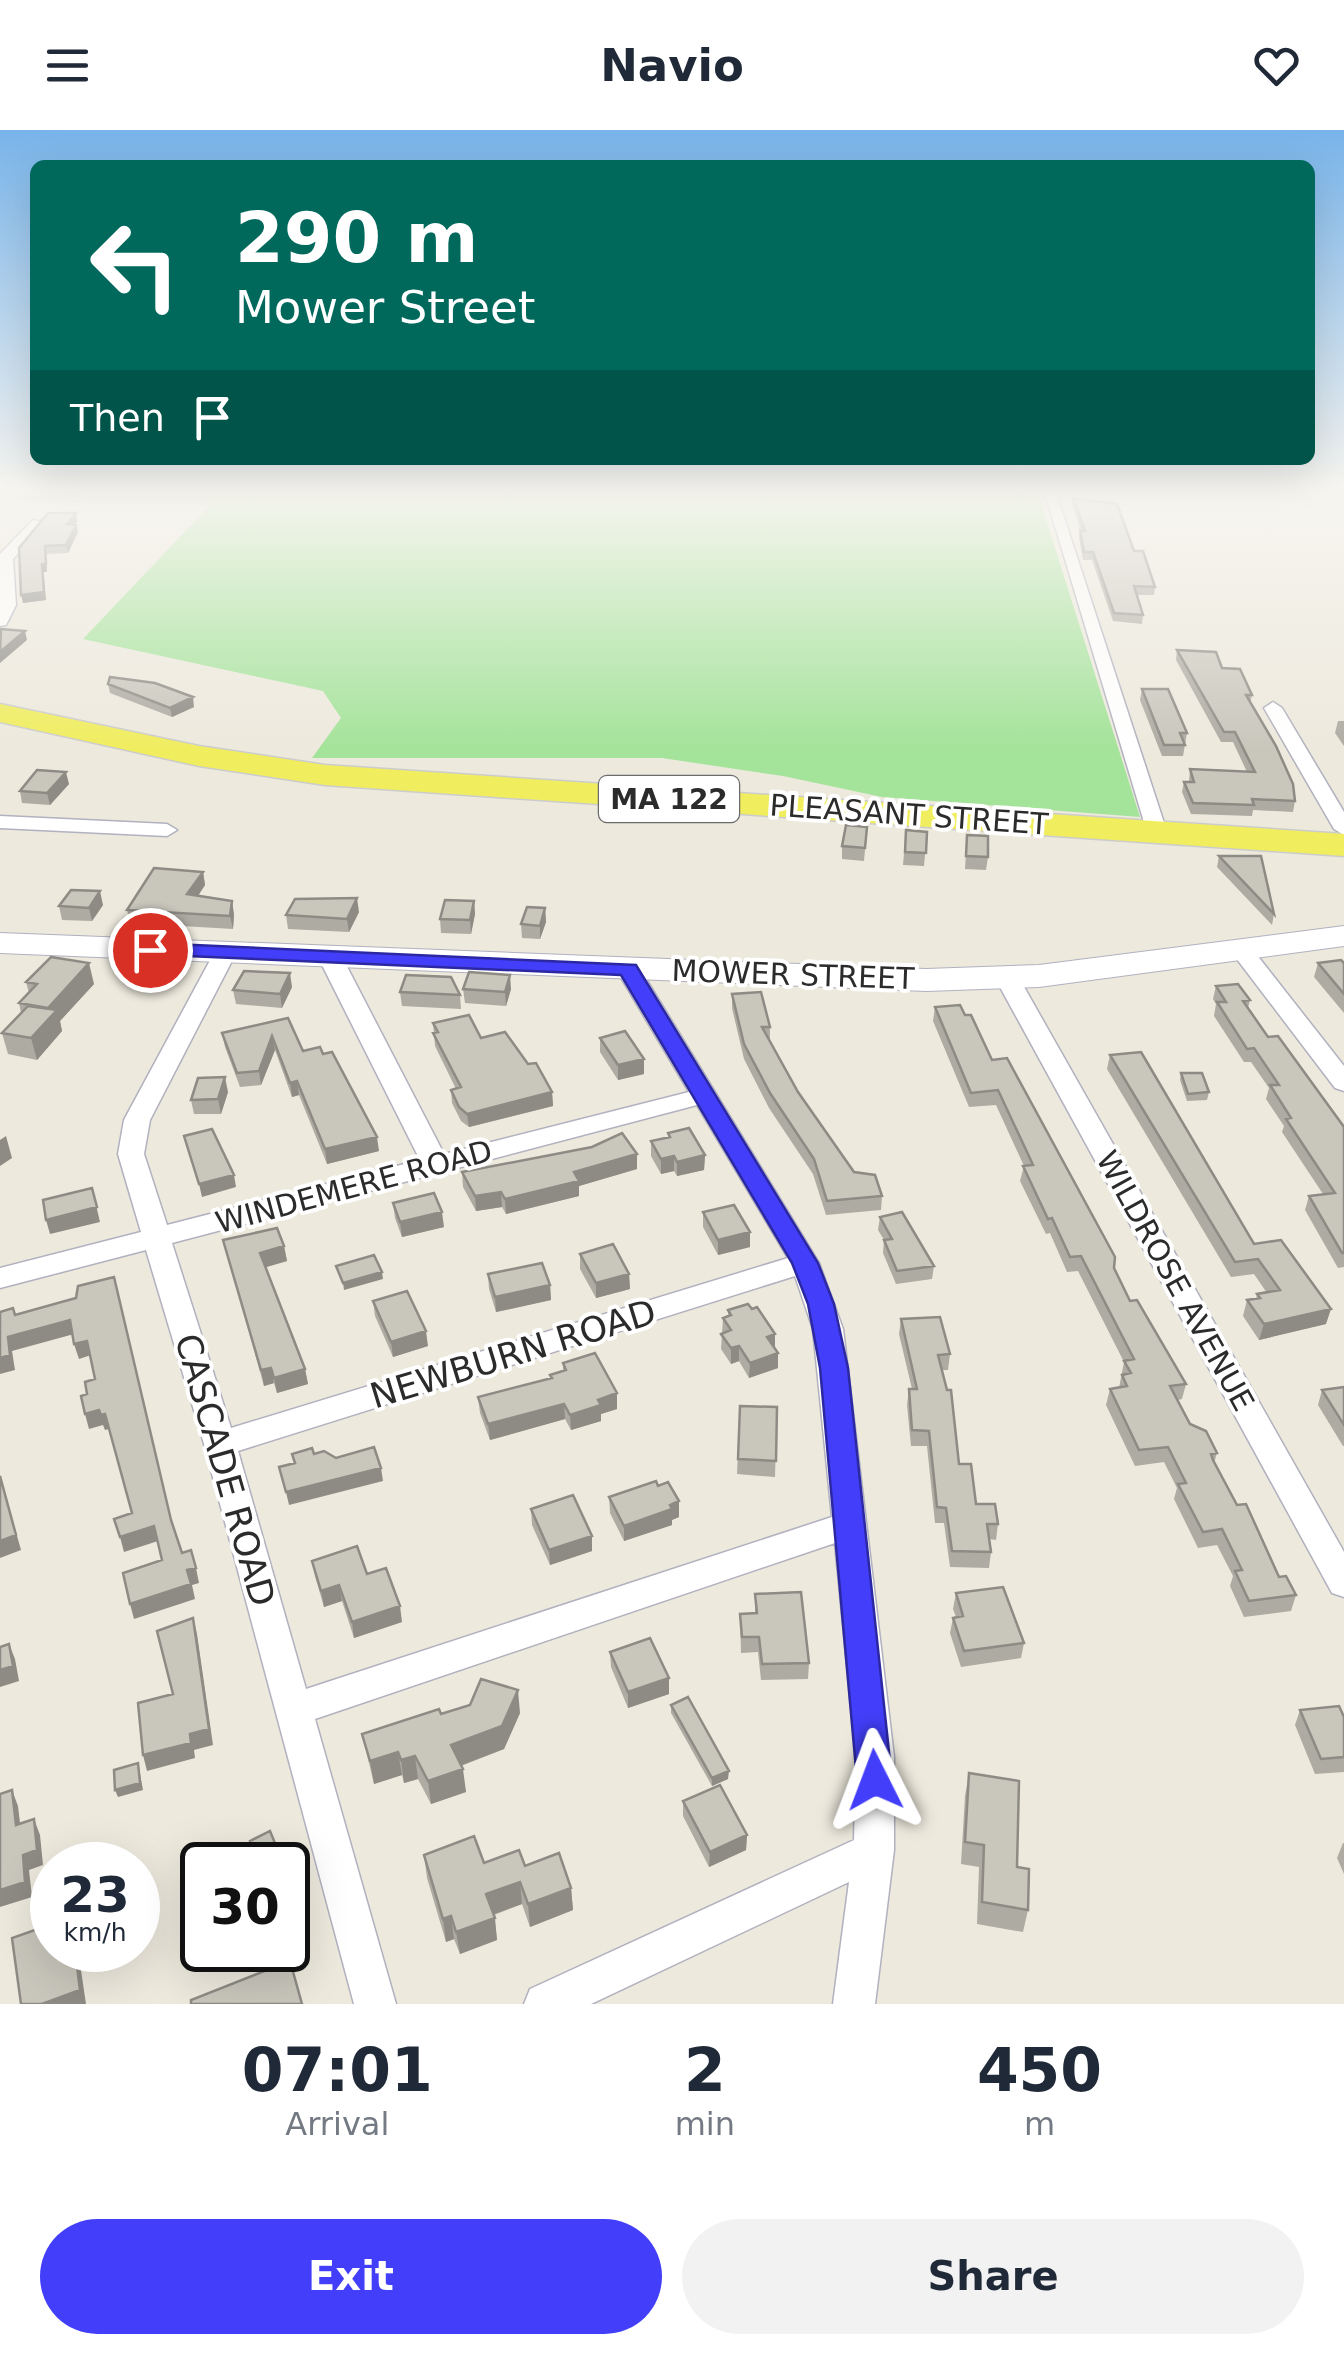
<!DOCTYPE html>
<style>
body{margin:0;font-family:"DejaVu Sans",sans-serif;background:#f2f2f3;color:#1f2937;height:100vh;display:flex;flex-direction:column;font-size:38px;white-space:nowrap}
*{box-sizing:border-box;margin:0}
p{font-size:32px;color:#747a83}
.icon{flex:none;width:55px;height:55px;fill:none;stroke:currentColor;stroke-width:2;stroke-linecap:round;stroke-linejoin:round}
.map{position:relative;height:1874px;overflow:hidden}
.details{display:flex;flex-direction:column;background:#fff;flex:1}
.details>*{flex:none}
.banner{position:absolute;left:30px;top:30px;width:1285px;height:305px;border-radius:15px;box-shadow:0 10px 40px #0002;background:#00695c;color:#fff;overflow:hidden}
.speed{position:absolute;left:30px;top:1712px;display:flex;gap:20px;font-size:50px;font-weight:700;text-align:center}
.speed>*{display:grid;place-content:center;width:130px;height:130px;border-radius:50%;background:#fff;box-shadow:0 10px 40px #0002;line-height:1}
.speed small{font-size:25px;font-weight:400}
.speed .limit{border:5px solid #111;border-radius:15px;background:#fff;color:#111}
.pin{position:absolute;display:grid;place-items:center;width:85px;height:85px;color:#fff;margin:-42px;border:5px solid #fff;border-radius:50%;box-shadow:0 2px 10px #0007}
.me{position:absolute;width:110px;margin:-55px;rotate:357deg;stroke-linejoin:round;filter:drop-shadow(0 0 8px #0008)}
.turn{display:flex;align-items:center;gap:35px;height:210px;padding:0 40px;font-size:45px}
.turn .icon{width:130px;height:130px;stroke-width:2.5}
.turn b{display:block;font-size:70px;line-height:85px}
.then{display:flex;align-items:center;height:95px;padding:0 40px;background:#0003;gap:20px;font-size:38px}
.eta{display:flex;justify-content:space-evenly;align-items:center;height:170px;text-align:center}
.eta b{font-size:60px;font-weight:700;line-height:70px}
.primary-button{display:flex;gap:20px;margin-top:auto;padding:20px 40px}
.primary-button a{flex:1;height:115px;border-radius:60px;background:#423ef9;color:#fff;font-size:40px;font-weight:700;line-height:115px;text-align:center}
.primary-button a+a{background:#f2f2f3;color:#1f2937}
header{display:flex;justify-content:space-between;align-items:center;height:130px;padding:0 40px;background:#fff;font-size:45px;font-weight:700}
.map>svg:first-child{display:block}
.green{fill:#a4e39a}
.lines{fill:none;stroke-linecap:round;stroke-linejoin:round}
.street-casing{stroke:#b1b1bf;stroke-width:3}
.secondary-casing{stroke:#b1b1bf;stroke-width:2}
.primary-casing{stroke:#ccc;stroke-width:3}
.street{fill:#fff;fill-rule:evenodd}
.secondary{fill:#fff;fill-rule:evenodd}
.primary{fill:#f0ed5f;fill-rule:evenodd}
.wall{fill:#adaba2}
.shaded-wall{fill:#8d8b84}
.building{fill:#c9c7bc;stroke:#8d8b84;stroke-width:2.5}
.route{fill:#423ef9;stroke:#2b28a2;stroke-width:2.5}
.labels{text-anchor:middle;stroke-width:8;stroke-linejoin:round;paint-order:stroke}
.shield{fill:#fff;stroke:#6b6b6b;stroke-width:2.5}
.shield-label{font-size:28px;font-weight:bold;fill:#2b2b2b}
.street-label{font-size:30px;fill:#2b2b2b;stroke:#fff}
.near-street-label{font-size:35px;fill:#2b2b2b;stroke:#fff}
</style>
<header><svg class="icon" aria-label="menu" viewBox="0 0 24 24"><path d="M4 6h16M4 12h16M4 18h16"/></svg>Navio<svg class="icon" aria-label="heart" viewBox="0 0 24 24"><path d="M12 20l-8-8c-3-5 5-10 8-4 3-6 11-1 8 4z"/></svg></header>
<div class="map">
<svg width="1344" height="1874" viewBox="0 0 1344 1874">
<rect width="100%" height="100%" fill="#ede9dd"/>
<path class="green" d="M11 358H1344V364H1038L1140 687 882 667 783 646 662 628H312L341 588 323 561 83 509 212 373 0 372Z"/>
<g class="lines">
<g class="street-casing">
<path id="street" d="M1045 363 1057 366 1167 702 1164 706 1157 708 1147 702Z
M33 390 46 393 13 429 16 475 6 495 0 496V424Z
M1273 572 1282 578 1344 682V705L1334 699 1264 578Z
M0 686 167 694 177 700 167 706 0 698Z
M1241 813 1249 815 1344 936V961L1335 958 1230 820Z
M225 816 236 823 150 990 144 1024 167 1095 420 1030 318 827 330 820 342 827 444 1024 689 962 616 839 628 832 640 839 819 1133 843 1199 894 1627V1720L875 1874H833L849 1752 591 1874H524L530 1859 854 1710 856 1627 835 1413 315 1589 396 1874H354L204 1314 146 1120 0 1158V1138L141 1102 118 1024 124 990 214 823ZM697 975 788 1128 231 1298 172 1113ZM795 1146 813 1199 832 1387 306 1559 238 1321Z
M1007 841 1019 848 1344 1422V1467L1332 1463 995 848Z"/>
</g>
<g class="secondary-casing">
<path id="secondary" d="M1344 796V816L1039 857 926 861 0 823V803L926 839 1039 835Z"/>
</g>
<g class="primary-casing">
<path id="primary" d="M0 574 199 616 325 635 1344 704V726L325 655 199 636 0 592Z"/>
</g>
<use href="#street" class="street"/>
<use href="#secondary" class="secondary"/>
<use href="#primary" class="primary"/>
</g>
<path class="wall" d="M1073 368 1134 421 1155 457 1154 465H1136L1143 485 1142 494 1113 491 1092 430H1083L1079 408 1080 400 1081 401 1072 375Z
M77 391 75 395H76L78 402 68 423 47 424V442H43L46 470 23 473 19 418Z
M1177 520 1222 538 1252 565 1250 573 1295 671 1293 682 1253 680 1252 686 1191 684 1182 662 1184 652H1189L1190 639 1247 642 1233 612H1221L1176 530Z
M108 554 194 577 172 587 110 563Z
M1142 559 1187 603 1183 626H1162L1140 570Z
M1338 591H1344V616L1335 603Z
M69 654 50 675 22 673 20 661Z
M867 697 864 731 842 729V716Z
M906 700 927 702 924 736 903 735Z
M967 705 988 727 986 740 965 739Z
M1219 726 1274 784 1272 795 1217 737Z
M203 742 205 755 198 766 234 784 233 799 130 793 127 780Z
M474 771 475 784 471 804 441 803 440 789Z
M103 775 92 791 62 790 59 776Z
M545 778 546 792 540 809 522 808 521 794Z
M359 782 349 802 288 799 286 785Z
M1318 833H1344V883L1314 847Z
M26 852 94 854 60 891 62 901 37 930 8 924 2 903 21 883 19 873 29 863Z
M1216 856 1250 870 1248 878 1268 907 1344 997V1137L1338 1138 1305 1080 1309 1066 1323 1064 1282 1002 1284 996 1266 969 1269 958 1251 932H1244L1214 886 1216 874 1213 869Z
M292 857 282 878 236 874 233 860Z
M463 859H511L506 876 465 873Z
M400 862 460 865 461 879 402 876Z
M732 864 770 897V911L798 962 854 1042 882 1066 881 1080 826 1085 813 1044 769 978 744 929 732 878Z
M935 877 965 885 1114 1138 1130 1171 1186 1254 1182 1269 1178 1270 1190 1294 1217 1323 1214 1333 1237 1375 1279 1447 1296 1465 1291 1481 1244 1487 1230 1456 1233 1446 1217 1415 1198 1418 1174 1369 1177 1358 1164 1332 1135 1336 1106 1275 1110 1259 1119 1258 1124 1232 1078 1141 1067 1142 1050 1103 1046 1104 1020 1051 1024 1036 996 975 969 977 933 891Z
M288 888 303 921 323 924 379 1021 327 1034 299 965 292 967 275 920 261 955 240 957 225 917 222 903Z
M433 893 481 908 528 934 552 962 553 976 469 997 461 991 452 973 451 960 456 959 435 916Z
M600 908 644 929V944L618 950 600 922Z
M1110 925 1254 1114 1326 1194 1259 1210 1243 1186 1247 1170 1256 1169 1257 1164 1267 1163 1254 1144 1231 1147 1107 939Z
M1181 943 1209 962 1207 970 1187 971 1180 950Z
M228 962 221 984H194L191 970Z
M668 1003 705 1025 704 1040 677 1046 674 1041 661 1044 651 1026V1011L668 1008Z
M637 1039 579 1056V1066L506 1084 502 1077 476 1081 463 1057 462 1042Z
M393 1073 444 1097 402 1107 395 1088Z
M703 1082 750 1102V1117L718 1125 703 1097Z
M880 1087 934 1136 932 1149 896 1154 883 1123 884 1110 878 1100Z
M223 1110 284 1116 287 1131 266 1137 305 1239 308 1254 277 1263 274 1253 264 1256Z
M580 1124 629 1144 630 1159 596 1168 580 1139Z
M488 1144 550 1155 551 1170 496 1182 489 1159Z
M373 1171 428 1216 393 1227 375 1186Z
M728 1180 775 1218 778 1223V1238L749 1248 739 1231 731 1234 721 1219 723 1188 728 1186Z
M901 1189 950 1224 948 1240H942L959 1334 976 1374 998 1394 996 1410 989 1409 991 1422 989 1438 950 1437 944 1393H935L927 1316H911L907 1275 909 1259H912L899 1204Z
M563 1233 617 1263V1279L601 1284V1291L571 1300 565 1289 490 1310 480 1283 478 1267 550 1249V1245L563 1241Z
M1344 1257V1316H1343L1318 1275 1322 1260Z
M740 1276 777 1277 775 1347 737 1344Z
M658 1356 679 1387 672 1390V1395L624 1411 610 1383 609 1367Z
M531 1379 592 1421 550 1435 532 1395Z
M312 1431 402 1492 354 1508 342 1471 324 1477 315 1446Z
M956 1463 1024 1513 1021 1528 961 1537 950 1503 953 1488 956 1487 953 1479Z
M755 1464 809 1533 808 1549 761 1550 758 1522 741 1523 740 1484H755Z
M610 1522 669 1564 628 1578 611 1537Z
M671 1575 728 1649 712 1656 671 1583Z
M1300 1580 1344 1587V1642L1315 1644 1295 1595Z
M520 1583 504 1619 461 1636 466 1662 431 1674 418 1649 404 1653 402 1645 374 1654 362 1604 441 1584Z
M969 1643 1017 1737 1028 1780 1023 1802 977 1794 979 1737 961 1734 965 1666Z
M683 1671 747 1705 746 1720 709 1737 683 1686Z
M1343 1713H1344V1744L1337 1728Z
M424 1725 484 1733 525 1736 571 1758 573 1780 530 1797 522 1774 494 1785 497 1810 460 1824 454 1809 446 1812 427 1748Z"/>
<path class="shaded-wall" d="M76 383 77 391 69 402 67 394Z
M76 395 78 402 68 423 66 415Z
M45 416 47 442H43L46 470 23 473 21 465Z
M25 501 27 510 0 533V522Z
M193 567 194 577 172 587 170 578Z
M66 642 69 654 50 675 47 663Z
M203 742 205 755 190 778 187 764Z
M100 761 103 775 92 791 89 778Z
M357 768 359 782 349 802 347 789Z
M232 771 234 784 233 799 230 786Z
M474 771 475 784 471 804 470 790Z
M545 778 546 792 540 809V796Z
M89 833 94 854 60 891 62 901 37 930 31 908 48 878Z
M290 843 292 857 282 878 280 864Z
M510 845 511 859 506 876 505 862Z
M272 906 275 920 261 955 259 941Z
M644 929V944L618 950V935Z
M225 947 228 962 221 984 218 969Z
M297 951 299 965 292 967 290 953Z
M552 962 553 976 469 997 467 984Z
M6 1006 12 1028 0 1036V1010Z
M377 1007 379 1021 327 1034 325 1019Z
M637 1024V1039L579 1056V1066L506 1084 505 1069 574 1042Z
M705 1025 704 1040 677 1046V1032Z
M674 1026V1041L661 1044V1029Z
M234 1045 236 1057 202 1067 199 1054Z
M92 1058 100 1092 50 1104 46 1090Z
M501 1062 502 1077 476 1081 475 1066Z
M442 1082 444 1097 402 1107 400 1092Z
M750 1102V1117L718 1125V1110Z
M284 1116 287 1131 263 1138 260 1123Z
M382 1142 383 1149 344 1160 343 1153Z
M629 1144 630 1159 596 1168V1153Z
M550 1155 551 1170 496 1182 495 1167Z
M1331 1179 1326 1194 1259 1210 1264 1194Z
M70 1190 74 1204 12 1221 15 1240 0 1244V1228L8 1207Z
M426 1201 428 1216 393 1227 391 1212Z
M775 1204V1219L767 1207Z
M87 1211 91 1225 79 1229 74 1214Z
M739 1216V1231L731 1234V1218Z
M778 1223V1238L749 1248 750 1233Z
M271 1238 274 1253 264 1256 261 1240Z
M305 1239 308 1254 277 1263 274 1248Z
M617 1263V1279L601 1284V1291L571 1300 570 1285 598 1270Z
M564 1274 565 1289 490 1310 488 1294Z
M99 1280 105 1284 109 1299 105 1300 103 1295 89 1299 85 1284Z
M381 1338 383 1351 289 1375 286 1362Z
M0 1345 21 1420 0 1428Z
M679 1371V1387L672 1390V1395L624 1411V1396Z
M154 1396 158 1411 124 1422 120 1407Z
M592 1406V1421L550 1435 549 1420Z
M196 1438 199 1453 192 1455 195 1469 134 1489 130 1474 187 1440Z
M339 1455 342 1471 324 1477 321 1461Z
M400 1476 402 1492 354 1508 352 1492Z
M193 1488 197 1504 213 1615 194 1620 195 1628 147 1641 143 1625 190 1604Z
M9 1514 15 1529 19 1551 0 1557V1540Z
M669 1548V1564L628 1578V1562Z
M518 1560 520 1583 504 1619 454 1638 451 1615Z
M398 1622 402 1645 374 1654 370 1631Z
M415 1626 418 1649 404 1653 401 1630Z
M138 1633 143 1660 118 1667 115 1660Z
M463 1639 466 1662 431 1674 428 1651Z
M729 1641 728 1649 712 1656V1648Z
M12 1660 18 1676 22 1710 16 1695Z
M34 1689 40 1705 43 1735 29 1740 32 1767 0 1777V1760L23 1725Z
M747 1705 746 1720 709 1737 710 1722Z
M277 1718 278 1726 258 1735 257 1727Z
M520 1752 522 1774 489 1786 486 1764Z
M571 1758 573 1780 530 1797 528 1774Z
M451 1786 454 1809 446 1812 443 1789Z
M495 1788 497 1810 460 1824 456 1802Z
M75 1820H78L86 1874H42Z"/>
<path class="building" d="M1073 368 1117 374 1134 421H1143L1155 457 1134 456 1143 485 1114 483 1093 422H1084L1080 400 1085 401Z
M48 383H76L67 394 76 395 66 415 45 416 46 433 42 434 44 462 21 465 19 418Z
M1 499 25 501 0 522Z
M1177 520 1216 522 1222 538 1240 539 1252 565H1246L1276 616 1293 654 1295 671 1252 669 1254 675 1193 673 1184 652H1194L1190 639 1255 642 1235 602H1224Z
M110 547 155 553 193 567 170 578 108 554Z
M1142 559H1168L1187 603H1180L1185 615H1164Z
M37 640 66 642 47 663 20 661Z
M846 695 867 697 865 718 842 716Z
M906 700 927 702 926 723 905 722Z
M967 705 988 706V727L966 726Z
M1219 726H1261L1274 784Z
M154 738 203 742 187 764 232 771 230 786 127 780Z
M71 760 100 761 89 778 59 776Z
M357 768 347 789 286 785 295 769Z
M445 770 474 771 470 790 440 789Z
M527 777 545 778 540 796 521 794Z
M51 827 89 833 48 878 19 873 37 854 26 852Z
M1341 830 1344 833V864L1318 833Z
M244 841 290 843 280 864 233 860Z
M469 842 510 845 505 862 463 859Z
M406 845 451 847 460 865 400 862Z
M1238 854 1250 870 1243 871 1268 907 1278 906 1344 997V1123H1342L1309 1066 1335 1063 1286 989 1291 988 1270 955H1279L1254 918 1247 919 1217 872H1226L1216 856Z
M761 862 770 897H762L798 962 854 1042 875 1045 882 1066 827 1071 814 1029 770 963 744 914 732 864Z
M960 875 965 885H971L992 930 1007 928 1115 1127 1114 1138 1130 1171 1137 1170 1186 1254 1170 1256 1190 1294 1206 1301 1217 1323 1211 1324 1213 1330 1237 1375 1246 1374 1279 1447 1286 1446 1296 1465 1249 1471 1235 1441 1242 1440 1222 1399 1203 1402 1178 1354 1186 1353 1168 1317 1139 1320 1110 1259 1127 1256 1122 1245 1131 1243 1124 1231 1134 1229 1081 1126 1070 1127 1052 1088 1048 1089 1023 1036 1033 1035 998 960 971 963 935 877Z
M28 876 57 880 31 908 2 903Z
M469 885 481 908 505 902 528 934 536 933 552 962 467 984 459 977 451 960 461 957 433 903 438 902 433 893Z
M288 888 303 921 320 917 323 924 332 922 377 1007 325 1019 297 951 290 953 272 906 259 941 237 943 222 903Z
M625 901 644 929 618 935 600 908Z
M1141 922 1254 1114 1281 1110 1331 1179 1264 1194 1247 1170 1260 1168 1257 1164 1280 1160 1258 1129 1235 1132 1110 925Z
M1181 943H1202L1209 962 1188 964Z
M225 947 218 969 191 970 198 948Z
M689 998 705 1025 677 1032 674 1026 661 1029 651 1011 670 1007 668 1003Z
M212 999 234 1045 199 1054 184 1006Z
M622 1003 637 1024 574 1042 579 1051 505 1069 501 1062 475 1066 462 1042 592 1017Z
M92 1058 97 1077 46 1090 43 1070Z
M434 1063 442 1082 400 1092 393 1073Z
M734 1075 750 1102 718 1110 703 1082Z
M902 1082 934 1136 897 1141 884 1110 892 1109 880 1087Z
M277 1098 284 1116 260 1123 305 1239 274 1248 271 1238 261 1240 223 1110Z
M613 1114 629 1144 596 1153 580 1124Z
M374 1125 382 1142 343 1153 336 1136Z
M542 1133 550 1155 495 1167 488 1144Z
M114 1147 171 1390 182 1423 191 1420 196 1438 187 1440 191 1454 130 1474 123 1443 162 1430 154 1396 120 1407 114 1389 132 1383 105 1284 101 1285 99 1280 85 1284 81 1266 87 1264 85 1252 95 1249 87 1211 74 1214 70 1190 8 1207 10 1225 0 1228V1182L13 1178 15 1185 76 1168 78 1156Z
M407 1161 426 1201 391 1212 373 1171Z
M748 1174 752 1179 757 1177 775 1204 767 1207 778 1223 750 1233 739 1216 731 1218 721 1204 731 1200 723 1188 731 1185 728 1180Z
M940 1187 950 1224 938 1225 947 1260H951L959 1334H971L976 1374H995L998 1394H987L991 1422 952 1421 946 1378 937 1377 929 1301 912 1300 909 1259H917L901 1189Z
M595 1223 617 1263 598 1270 601 1275 570 1285 564 1274 488 1294 478 1267 552 1248 550 1245 566 1240 563 1233Z
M1344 1257V1295L1322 1260Z
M740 1276 777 1277 776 1331 738 1329Z
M374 1317 381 1338 286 1362 279 1337 295 1333 292 1324 312 1318 314 1324 324 1321 336 1328Z
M0 1346 16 1405 0 1411Z
M656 1351 658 1356 668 1352 679 1371 670 1375 672 1379 624 1396 609 1367Z
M573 1365 592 1406 549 1420 531 1379Z
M357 1416 367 1444 386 1438 400 1476 352 1492 339 1455 321 1461 312 1431Z
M1003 1457 1024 1513 964 1521 953 1488 963 1486 956 1463Z
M801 1462 809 1533 762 1534 759 1507H742L740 1484 757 1483 755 1464Z
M193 1488 209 1599 190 1604 191 1613 143 1625 138 1573 173 1564 157 1501Z
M650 1508 669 1548 628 1562 610 1522Z
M9 1514 13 1536 0 1540V1517Z
M481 1549 518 1560 502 1596 451 1615 463 1639 428 1651 415 1626 401 1630 398 1622 370 1631 362 1604 439 1579 441 1584 470 1575Z
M688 1567 729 1641 712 1648 671 1575Z
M1339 1576 1344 1587V1627L1321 1629 1300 1580Z
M138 1633 140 1653 115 1660 114 1640Z
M969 1643 1019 1651 1017 1737 1029 1739 1028 1780 982 1772 984 1715 965 1712Z
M720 1655 747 1705 710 1722 683 1671Z
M12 1660 16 1695 34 1689 37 1720 23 1725 25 1752 0 1760V1664Z
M270 1701 277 1718 257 1727 250 1711Z
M474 1706 484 1733 519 1720 525 1736 559 1723 571 1758 528 1774 520 1752 486 1764 495 1788 456 1802 451 1786 443 1789 424 1725Z
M52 1794V1820H75L80 1860 42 1874H21L12 1808Z
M290 1831 302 1874H191V1870Z"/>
<linearGradient id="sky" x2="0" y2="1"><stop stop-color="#78b4ea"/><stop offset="0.58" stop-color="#f7f5f0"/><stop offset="1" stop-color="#f7f5f0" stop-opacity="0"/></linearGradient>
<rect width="1344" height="620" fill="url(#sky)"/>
<path class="route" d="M150 813 636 835 818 1133 834 1174 848 1238 892 1650 887 1662 875 1666 863 1662 857 1650 820 1238 808 1174 792 1133 621 845 142 824V815Z"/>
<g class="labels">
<rect class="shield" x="599" y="646" width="140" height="46" rx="8"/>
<g class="shield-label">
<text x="669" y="679">MA 122</text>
</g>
<g class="street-label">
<text transform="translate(909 685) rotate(4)" y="10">PLEASANT STREET</text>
<text transform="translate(793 845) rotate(2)" y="10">MOWER STREET</text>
<text transform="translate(354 1057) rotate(-15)" y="10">WINDEMERE ROAD</text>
<text transform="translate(1175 1151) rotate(61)" y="10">WILDROSE AVENUE</text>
</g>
<g class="near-street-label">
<text transform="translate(513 1224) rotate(-17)" y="12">NEWBURN ROAD</text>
<text transform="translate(225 1340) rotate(74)" y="12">CASCADE ROAD</text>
</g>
</g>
</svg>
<div class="speed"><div>23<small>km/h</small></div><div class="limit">30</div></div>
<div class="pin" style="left:150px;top:820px;background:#d93025"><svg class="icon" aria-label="arrive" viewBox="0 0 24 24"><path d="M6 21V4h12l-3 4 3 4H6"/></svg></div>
<svg class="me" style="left:875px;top:1650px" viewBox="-20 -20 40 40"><path d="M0-17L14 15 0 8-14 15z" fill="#423ef9" stroke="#fff" stroke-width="4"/></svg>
<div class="banner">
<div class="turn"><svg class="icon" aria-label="left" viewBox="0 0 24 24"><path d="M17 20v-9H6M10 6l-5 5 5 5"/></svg><div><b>290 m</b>Mower Street</div></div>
<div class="then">Then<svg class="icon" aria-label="arrive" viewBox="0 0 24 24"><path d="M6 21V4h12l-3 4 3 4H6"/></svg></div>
</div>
</div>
<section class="details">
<div class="eta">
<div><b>07:01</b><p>Arrival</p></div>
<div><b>2</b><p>min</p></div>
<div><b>450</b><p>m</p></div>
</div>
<div class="primary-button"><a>Exit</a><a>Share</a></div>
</section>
